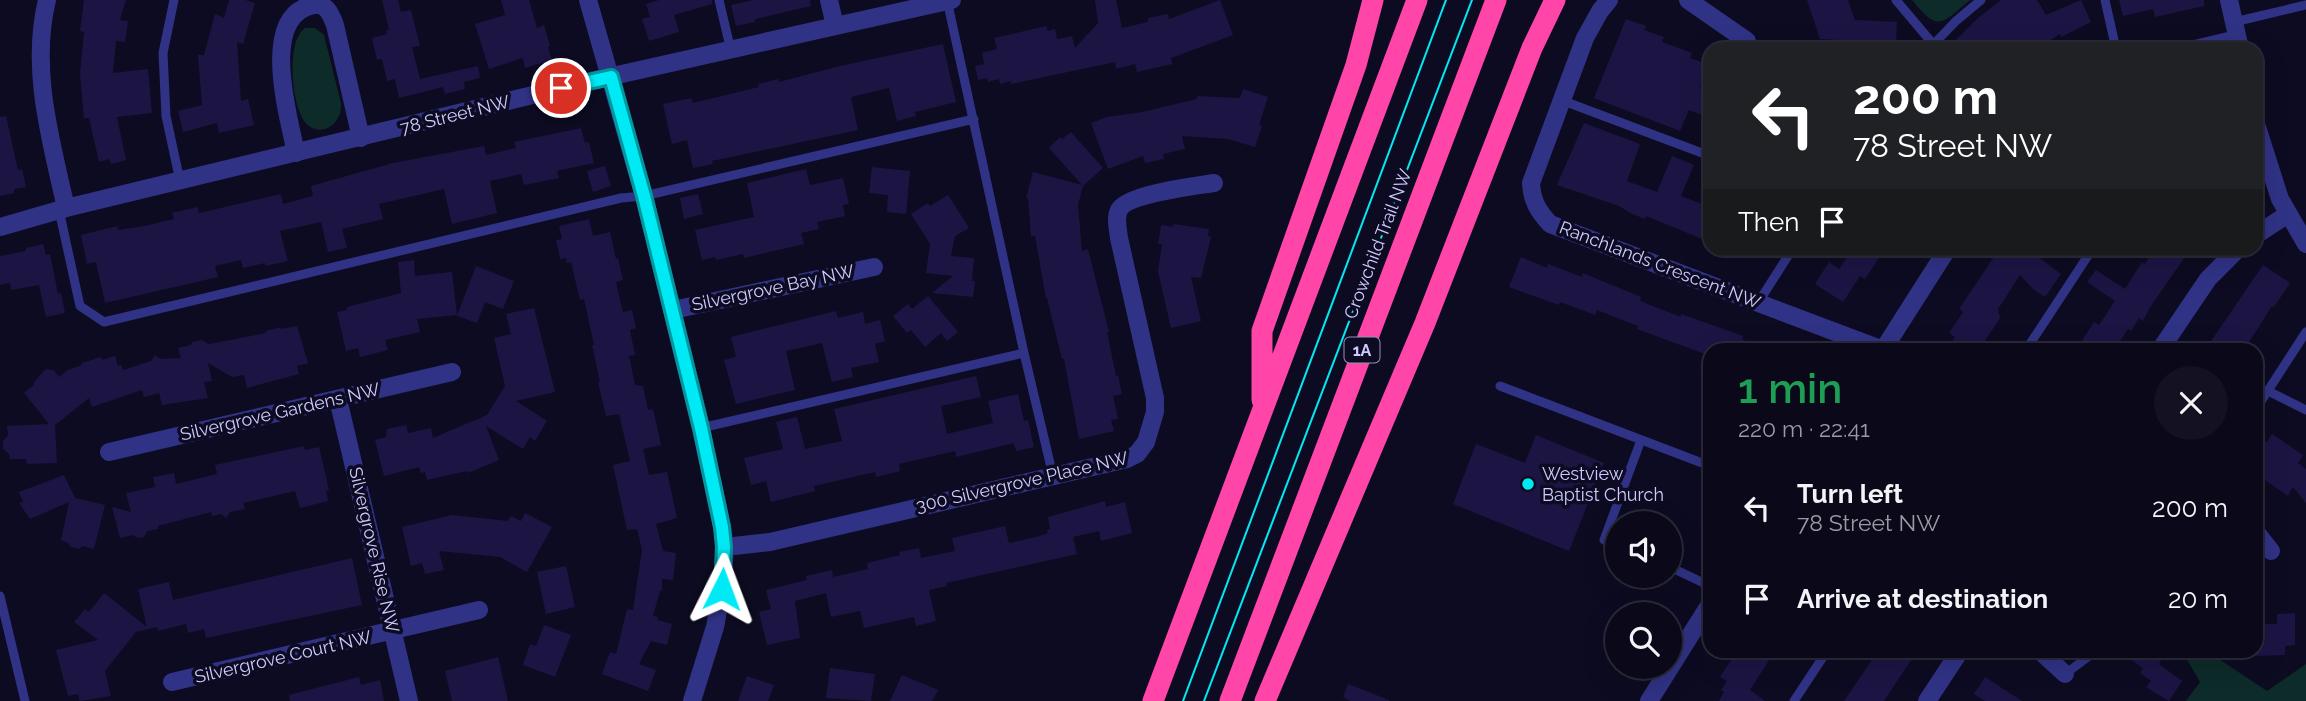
<!DOCTYPE html>
<meta charset="utf-8">
<style>
body{margin:0;font-family:Raleway,sans-serif;background:#131122;color:#f1f3f6;height:100vh;display:flex;flex-direction:column;font-size:26px;white-space:nowrap}
*{box-sizing:border-box;margin:0}
p{font-size:23px;color:#999aa2}
.icon{flex:none;width:38px;height:38px;fill:none;stroke:currentColor;stroke-width:2;stroke-linecap:round;stroke-linejoin:round}
.map{position:relative;flex:1;overflow:hidden}
.details{position:absolute;left:1703px;top:343px;width:560px;height:315px;display:flex;flex-direction:column;background:#0a0819;border-radius:21px;box-shadow:0 7px 28px #0002,0 0 0 2px #2a2938}
.details>*{flex:none}
.hud{position:absolute;left:1703px;top:42px;width:560px;height:214px;border-radius:21px;box-shadow:0 7px 28px #0002,0 0 0 2px #2a2938;background:#202124;color:#fff;overflow:hidden}
.tools{position:absolute;left:1605px;top:511px;display:grid;gap:14px}
.tools a{display:grid;place-items:center;width:77px;height:77px;border-radius:50%;background:#0a0819;box-shadow:0 7px 28px #0002,0 0 0 2px #2a2938;font-size:35px}
.pin{position:absolute;display:grid;place-items:center;width:60px;height:60px;color:#fff;margin:-30px;border:4px solid #fff;border-radius:50%;box-shadow:0 2px 7px #0007}
.me{position:absolute;width:77px;margin:-38px;rotate:3deg;stroke-linejoin:round;filter:drop-shadow(0 0 5px #0008)}
.turn{display:flex;align-items:center;gap:24px;height:147px;padding:0 35px;font-size:32px}
.turn .icon{width:91px;height:91px;stroke-width:2.5}
.turn b{display:block;font-size:49px;line-height:60px}
.then{display:flex;align-items:center;height:66px;padding:0 35px;background:#0003;gap:14px;font-size:26px}
.round{display:grid;place-items:center;flex:none;width:74px;height:74px;border-radius:37px;background:#131122}
.headline{display:flex;align-items:center;justify-content:space-between;height:119px;padding:0 35px}
h1{font-size:42px;font-weight:600;line-height:52px;color:#1e9e55}
ul{padding:0;list-style:none}
li{display:flex;align-items:center;gap:21px;height:91px;padding:0 35px}
li div{flex:1}
li b{display:block;font-size:26px}
li em{font-style:normal}
.map>svg:first-child{display:block}
.green{fill:#0d2b29}
.building{fill:#1c1544}
.lines{fill:none;stroke-linecap:round;stroke-linejoin:round}
.service{stroke:#303285;stroke-width:9}
.minor{stroke:#303285;stroke-width:18}
.tertiary{stroke:#303285;stroke-width:18}
.motorway{stroke:#ff45a8;stroke-width:21}
.tram{stroke:#00eaf5;stroke-width:2}
.route-casing{stroke:#00989f;stroke-width:18}
.route{stroke:#00eaf5;stroke-width:12}
.poi-dot{fill:#00eaf5;stroke:#0d0b21;stroke-width:2.5}
.labels{text-anchor:middle;stroke-width:7;stroke-linejoin:round;paint-order:stroke}
.shield{fill:#0d0b21;stroke:#9491bc;stroke-width:2}
.shield-label{font-size:16px;font-weight:bold;fill:#cecaff}
.street-label{font-size:18px;fill:#cecaff;stroke:#0d0b21}
.poi-label{font-size:18px;fill:#cecaff;stroke:#0d0b21;text-anchor:start}
</style>
<div class="map">
<svg width="2306" height="701" viewBox="0 0 2306 701">
<rect width="100%" height="100%" fill="#0d0b21"/>
<path class="green" d="M1912 0H1970C1941 24 1939 33 1912 0Z
M305 28H315L324 35 341 103C343 124 320 140 305 122 292 106 285 42 305 28Z
M2182 651H2207L2267 691 2306 664V701H2186L2200 682Z"/>
<path class="building" d="M84 0H126L120 20 128 21 125 42 116 41 113 73 148 69 152 113 117 117 126 160 111 164 109 159 99 162 89 118H84L80 74 84 32 80 31Z
M229 0H245L255 3 243 44 237 42 241 101 248 99 254 125 219 133 217 123 183 132 178 111 202 105 198 55H204L215 14 224 18Z
M382 0H398L401 12 411 10 420 46 412 47 420 79 478 66 480 78 464 82 465 89 445 94 443 87 399 98 395 79 387 81 382 59 377 60 372 38 387 34 386 30H389Z
M501 0H529L537 28 544 25 550 46 548 47 552 60 525 68 523 58 489 69 475 24 505 15Z
M659 0H712V4L674 15 679 32 649 41 642 19 650 17 646 4Z
M753 0H810L811 6 755 19V22L736 26 731 5Z
M1095 0H1116L1122 28 1148 22V18L1168 14 1169 19 1220 0 1233 35 1171 58 1172 64 1137 72 1135 64 1116 69 1115 62 1011 84V81L1000 84 999 79 988 82 987 78 978 80 975 66 984 64 982 53 997 49 994 38 1046 26 1048 31 1055 29 1057 39 1072 36 1075 48 1098 23Z
M1807 0H1848L1855 20 1897 22 1896 43 1820 39Z
M2001 0H2037L2046 15 2081 0 2091 22 2061 37 2060 34 2037 49H1947L1977 19Z
M2119 0H2204V6L2155 17 2153 9 2123 16Z
M1626 19 1646 26 1644 30 1664 37 1662 42 1692 53 1690 58 1709 65 1700 88 1710 92V118L1689 110 1680 131 1594 98Z
M943 44 956 102 915 112 916 116 897 121 889 88 851 97 858 130 712 161 713 164 693 168 687 140 672 144 663 104 691 98 693 103 759 87 758 84 779 79V82L840 66Z
M1243 89 1268 97 1259 125 1262 126 1255 147 1228 139 1182 136 1185 149 1163 154 1164 159 1145 163 1143 156 1108 169 1091 123 1107 117 1142 112 1197 99V96L1240 98Z
M6 116 18 170 22 169 26 187 14 189V193L0 196V117Z
M1584 123 1640 144 1627 181 1657 192 1672 156 1694 165 1681 196 1710 207V234L1707 241 1646 216 1645 219 1630 213 1619 206 1557 185Z
M581 128 585 143 589 142 594 163 557 171 559 178 524 185 521 174 490 181 497 213 452 224 444 189 379 204 383 219 342 229 347 248 328 252 321 222 280 231 288 261 266 266 265 263 243 268 241 260 215 266 218 277 105 303 96 262 87 264 81 235 117 226 118 230 144 226 174 219 172 213 198 207 199 213 281 194 283 204 313 196 311 186 393 163 484 146 486 155 516 148 514 142Z
M1071 132 1103 168 1083 186 1078 205 1082 251 1088 249 1109 332H1107L1116 376 1118 375 1122 394 1113 396 1118 419 1111 420 1114 431 1079 439 1064 359H1062L1047 298H1046L1035 236H1031L1028 198H1026L1033 172 1082 185 1049 148 1060 137 1062 139Z
M605 166 611 186 593 192 587 171Z
M872 167 910 171 906 214 887 212 888 195 869 193Z
M806 169 810 185 843 178 849 204 843 205 845 216 817 222 819 229 801 233 804 244 744 258 743 254 716 260 715 257 702 260 695 230 754 217 747 183Z
M698 194 703 214 684 219 680 198Z
M948 195 969 228 955 236 951 256 974 258 972 281H975L973 297 932 293 953 276 926 273 930 244 911 214 928 203 930 206Z
M589 219 593 236 610 232 616 259 618 258 623 280 616 282 623 312 632 310 636 328 630 330 635 355 629 356 635 385 643 386 648 410 653 409 661 445 643 449 649 475 667 472 677 518 656 524 663 551 676 553 673 580 662 579V591H660L653 616 658 617 657 620 672 624 667 645 651 641 639 664 656 670 648 691 602 674 610 652 616 654 627 609 633 610 642 550 637 529 627 530 613 465 630 461 619 414 606 416 598 382H600L592 345H594L584 299 580 300 571 262 567 263 566 258 560 259 556 240 562 239 559 226Z
M1173 224 1209 229 1208 236 1211 237 1201 278 1191 277 1201 321 1171 328 1158 271 1162 244H1158L1161 225 1173 227Z
M43 244 46 255 50 254 58 294 61 293 65 313 46 317 39 285 11 290 10 283 0 285V256L26 251V248Z
M1853 248H1872L1881 255 1865 279 1860 276 1843 302 1815 284 1829 262 1839 269Z
M2000 248H2042L2037 256 2061 274 2045 297 2033 289 2020 275 1998 309 2000 318 1979 350H1946L1955 337 1949 333 1963 312 1959 309Z
M2155 248H2191L2149 309 2143 321 2139 318 2131 331 2128 329 2114 350H2076L2094 322 2099 325 2115 301 2087 282 2096 270 2125 289 2142 262 2145 264Z
M1521 257 1547 268 1548 264 1582 277 1583 273 1641 297 1640 301 1681 317V314L1743 336 1742 339 1767 350H1710V356L1637 329 1638 326 1597 310 1595 315 1560 302 1559 305 1528 294 1509 287Z
M414 260 415 276 452 272 457 315 417 319 420 332 385 340 388 350 360 357 358 348 346 351 337 312 347 310V307L401 293 398 262Z
M2263 265 2290 283 2274 307 2272 306 2244 350H2205Z
M476 266 514 281 503 309 485 302 477 323 457 316Z
M928 296 958 332 947 341 941 333 925 347 911 330 907 333 893 316 908 304 912 309Z
M534 308 555 392 516 401 547 421 535 441 530 437 523 449 486 426 499 460 468 473 467 471 427 480 425 472 421 473 419 467 384 476 375 440 386 437 387 429 406 425 408 433 431 428 433 438 487 415 505 386 494 338 511 334 506 314Z
M836 311 838 318 863 312 865 324 880 320 885 341 875 344 879 362 851 368 853 377 832 382 822 343 786 351 795 390 736 404 724 360 736 357 731 337Z
M297 326 308 363 297 366 299 374 247 388 244 375 232 377 208 363 212 381 204 382 208 398 162 405 159 393 144 397 142 390 92 407 89 398 55 425 57 463 27 464 26 459H10L9 454 3 449V441L8 435 7 426 49 424 24 393 34 385V382L46 369 54 370 59 377 68 370 82 365V363L101 357 102 360 115 356 118 366 121 365 123 370 151 361 155 355 160 359 181 358 178 348 191 345 192 342 202 340 208 344 215 343 266 333V331L281 327V329Z
M976 376 981 397 941 406 947 434 993 423 988 401 1018 394 1024 421 1028 420 1034 447 1016 451 1014 443 956 457 955 451 899 464 900 471 876 477 875 472 814 486 815 491 771 502 766 481 751 485 744 458 783 449 776 422 797 417 805 449 842 441 834 409Z
M2272 434 2303 455 2298 463 2306 469V503L2293 487 2288 496 2256 474V435L2267 442Z
M1536 435 1604 463 1569 551 1453 504 1476 444 1525 463Z
M304 446 305 450 319 447 329 490 326 491 328 501 300 508 295 491 243 503 245 509 230 512 226 518 221 514 212 516 211 512 158 526V529L147 531 144 537 138 538 132 535 120 538 112 507 131 512 126 493 155 487 153 477 174 473 176 484 217 474 215 465Z
M64 475 75 498 105 505 94 549 82 546 79 549 71 547 68 543 61 540 69 502 30 519 19 503 23 502 19 492Z
M1105 501 1106 507 1125 502 1132 533 1101 541 1099 531 1073 537 1077 554 946 583 947 586 929 590 936 621 916 626 914 617 864 628 860 611 831 617 826 593 795 601 800 638 767 645 759 612 771 609 766 590 807 580 806 576 832 570 833 577 868 569 867 563 900 555 899 552 919 548 921 558 955 551 952 538 1005 526 1009 543 1036 537 1048 533 1047 530 1050 529 1048 517Z
M525 513 552 527 527 572 500 557 439 551 444 570 425 574 422 563 411 566 402 527 452 515 508 521 511 516 521 521Z
M352 558 362 605 206 638 204 629 188 633 186 624 158 631 157 627 136 632 105 671 111 696 80 701 78 694 68 696 56 650 98 640 74 622 85 609 89 612 104 593 147 627 138 589 169 582 173 600Z
M566 566 575 607 546 614 537 572Z
M2295 613V645L2285 646V655L2256 656V624H2277V614Z
M544 625 571 635 555 677 523 665 530 644 536 646Z
M1737 651H1775L1750 690 1765 701H1719L1724 692 1721 690 1727 681 1720 677Z
M1878 651H1917L1884 701H1844Z
M2118 651H2154L2163 657 2159 664 2182 681 2169 701 2146 687 2151 681 2140 673 2143 668Z
M498 657 508 701H452L445 671Z
M830 668 875 674 871 701 826 698Z
M902 675 938 690 932 701H890Z
M747 676 774 685 768 701H738Z
M359 677 361 685 380 680 384 701H290L289 695Z
M1985 677 2022 701H1985L1974 694Z
M1348 684 1389 700V701H1350L1343 697Z"/>
<g class="lines">
<path class="service" d="M174 0 163 53 166 116 180 181
M719 0 731 51
M947 0 1024 353 1053 476
M1896 0 1933 44
M2105 0 2116 49
M2234 22 2306 5
M1929 49 1956 21 1981 0
M1561 100 1710 156
M59 210 80 306 104 322 621 198 644 196 974 119
M1758 303 1793 248
M2026 350 2093 248
M1500 386 1710 466
M2268 391 2306 410
M2256 409 2306 332
M701 428 1024 353
M1617 545 1604 540 1641 440
M1670 567 1710 586
M0 596 25 701
M2065 674 2096 651
M1794 701 1827 651"/>
<path class="minor" d="M47 0C30 70 51 140 66 208
M829 0 835 26
M1609 0 1600 11 1585 38 1531 183C1532 201 1538 211 1550 224L1883 350 1948 248
M1688 0 1747 41
M2229 0 2240 49
M2195 49 2237 39
M2256 124 2280 199 2306 244
M296 153C289 118 258 14 314 5 327 3 331 15 335 25L361 138
M0 227 66 208 586 82 952 0
M2256 235 2288 214
M673 310 874 267
M2160 350 2208 279 2239 248
M338 399 409 701
M109 452 452 372
M2256 532 2271 551
M725 547 770 542 1127 459 1137 454 1146 442 1155 412V398L1119 238C1118 229 1115 218 1119 210 1127 194 1196 186 1214 183
M2040 651 2065 674
M172 682 479 610
M1649 701 1710 604
M1927 701 1960 651"/>
<path class="tertiary" d="M588 0 644 196 701 428 722 527 725 547 722 589 715 627 692 701"/>
<path class="motorway" d="M1262 400V331L1356 65 1373 0
M1153 701 1417 0
M1230 701 1496 0
M1265 701 1425 323 1532 48 1555 0"/>
<path class="tram" d="M1183 701 1446 0
M1204 701 1472 0"/>
</g>
<g class="lines">
<g class="route-casing">
<path id="route" d="M561 88 611 77 644 196 701 428 722 527 724 547 722 589"/>
</g>
<use href="#route" class="route"/>
</g>
<circle class="poi-dot" cx="1528" cy="484" r="7"/>
<g class="labels">
<rect class="shield" x="1344.5" y="337.5" width="35" height="25" rx="5"/>
<g class="shield-label">
<text x="1362" y="356">1A</text>
</g>
<g class="street-label">
<text transform="translate(455 115) rotate(-14)" y="6">78 Street NW</text>
<text transform="translate(1378 244) rotate(-69)" y="6">Crowchild Trail NW</text>
<text transform="translate(1660 265) rotate(21)" y="6">Ranchlands Crescent NW</text>
<text transform="translate(773 288) rotate(-12)" y="6">Silvergrove Bay NW</text>
<text transform="translate(280 412) rotate(-13)" y="6">Silvergrove Gardens NW</text>
<text transform="translate(1022 482) rotate(-13)" y="6">300 Silvergrove Place NW</text>
<text transform="translate(374 550) rotate(77)" y="6">Silvergrove Rise NW</text>
<text transform="translate(283 657) rotate(-13)" y="6">Silvergrove Court NW</text>
</g>
<g class="poi-label">
<text x="1542" y="480">Westview<tspan x="1542" dy="21">Baptist Church</tspan></text>
</g>
</g>
</svg>
<div class="tools">
<a><svg class="icon" aria-label="sound" viewBox="0 0 24 24"><path d="M4 9h4l5-4v14l-5-4H4zM17 9q2 3 0 6"/></svg></a>
<a><svg class="icon" aria-label="search" viewBox="0 0 24 24"><circle cx="10" cy="10" r="6"/><path d="M15 15l6 6"/></svg></a>
</div>
<div class="pin" style="left:561px;top:88px;background:#d93025"><svg class="icon" aria-label="arrive" viewBox="0 0 24 24"><path d="M6 21V4h12l-3 4 3 4H6"/></svg></div>
<svg class="me" style="left:722px;top:589px" viewBox="-20 -20 40 40"><path d="M0-17L14 15 0 8-14 15z" fill="#00eaf5" stroke="#fff" stroke-width="4"/></svg>
<div class="hud">
<div class="turn"><svg class="icon" aria-label="left" viewBox="0 0 24 24"><path d="M17 20v-9H6M10 6l-5 5 5 5"/></svg><div><b>200 m</b>78 Street NW</div></div>
<div class="then">Then<svg class="icon" aria-label="arrive" viewBox="0 0 24 24"><path d="M6 21V4h12l-3 4 3 4H6"/></svg></div>
</div>
<section class="details">
<div class="headline"><div><h1>1 min</h1><p>220 m · 22:41</p></div><a class="round"><svg class="icon" aria-label="close" viewBox="0 0 24 24"><path d="M6 6l12 12M18 6L6 18"/></svg></a></div>
<ul>
<li><svg class="icon" aria-label="left" viewBox="0 0 24 24"><path d="M17 20v-9H6M10 6l-5 5 5 5"/></svg><div><b>Turn left</b><p>78 Street NW</p></div><em>200 m</em></li>
<li><svg class="icon" aria-label="arrive" viewBox="0 0 24 24"><path d="M6 21V4h12l-3 4 3 4H6"/></svg><div><b>Arrive at destination</b></div><em>20 m</em></li>
</ul>
</section>
</div>
